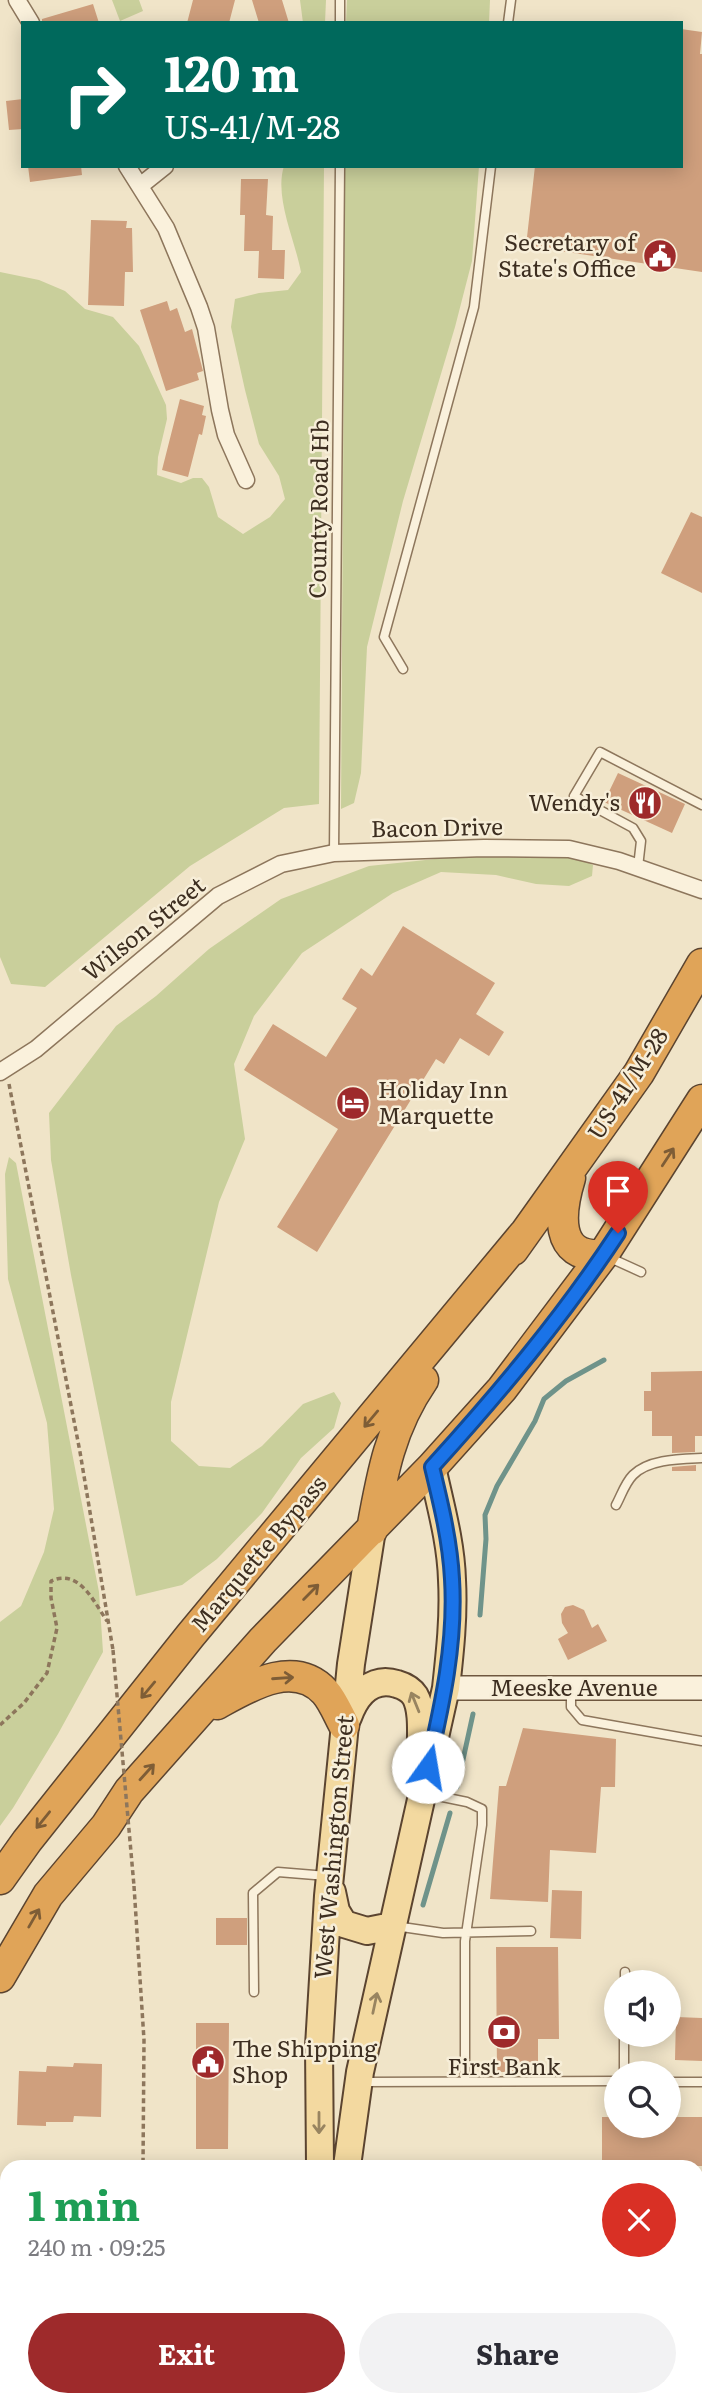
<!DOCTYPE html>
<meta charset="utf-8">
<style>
body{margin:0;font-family:Literata,serif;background:#f2f2f3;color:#2b2b33;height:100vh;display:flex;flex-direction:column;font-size:26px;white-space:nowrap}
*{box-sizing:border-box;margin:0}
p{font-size:23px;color:#7c7c81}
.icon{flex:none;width:38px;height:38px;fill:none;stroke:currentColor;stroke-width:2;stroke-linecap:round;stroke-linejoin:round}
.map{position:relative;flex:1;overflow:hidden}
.panel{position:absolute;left:0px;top:2160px;width:704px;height:247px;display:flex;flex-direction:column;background:#fff;border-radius:21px 21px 0 0;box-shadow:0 4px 18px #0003}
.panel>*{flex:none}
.banner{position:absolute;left:21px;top:21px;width:662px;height:147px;border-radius:0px;box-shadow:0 4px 18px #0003;background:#00695c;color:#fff;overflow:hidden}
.buttons{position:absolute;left:604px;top:1970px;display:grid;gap:14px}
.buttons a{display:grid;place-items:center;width:77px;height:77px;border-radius:50%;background:#fff;box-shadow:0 4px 18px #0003;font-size:35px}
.pin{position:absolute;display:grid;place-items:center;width:60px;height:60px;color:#fff;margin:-72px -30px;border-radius:50% 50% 50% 0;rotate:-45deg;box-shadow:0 0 7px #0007}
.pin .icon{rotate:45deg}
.me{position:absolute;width:77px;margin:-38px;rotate:13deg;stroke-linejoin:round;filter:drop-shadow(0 0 5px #0008)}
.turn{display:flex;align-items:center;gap:24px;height:147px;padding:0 28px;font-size:32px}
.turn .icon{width:91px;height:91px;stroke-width:2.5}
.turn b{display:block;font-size:49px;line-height:60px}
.round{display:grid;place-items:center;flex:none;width:74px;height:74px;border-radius:37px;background:#f2f2f3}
.overview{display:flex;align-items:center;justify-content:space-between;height:119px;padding:0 28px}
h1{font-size:42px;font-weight:700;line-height:52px;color:#1e9e55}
.button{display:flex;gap:14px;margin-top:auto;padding:14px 28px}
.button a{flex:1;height:80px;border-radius:42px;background:#9e2a2b;color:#fff;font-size:28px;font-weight:700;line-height:80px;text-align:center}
.button a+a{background:#f2f2f3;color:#2b2b33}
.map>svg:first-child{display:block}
.green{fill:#c9cf9b}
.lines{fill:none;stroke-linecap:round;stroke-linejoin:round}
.stream{stroke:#6f938a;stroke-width:5}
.building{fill:#cf9f7d}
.lane-casing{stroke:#8d765c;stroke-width:11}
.street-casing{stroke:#8d765c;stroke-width:19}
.secondary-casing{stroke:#6f573f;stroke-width:26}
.primary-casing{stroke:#5b4430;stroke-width:30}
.highway-casing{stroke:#5b4430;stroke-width:33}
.path{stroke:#8d765c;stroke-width:3.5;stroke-dasharray:5 3.5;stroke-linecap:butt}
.lane{stroke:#faf1dc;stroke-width:8}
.street{stroke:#faf1dc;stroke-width:16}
.secondary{stroke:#faf1dc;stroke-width:23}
.primary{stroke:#f3d9a0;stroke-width:26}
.highway{stroke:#e0a458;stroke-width:30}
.path-bridge{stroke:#8d765c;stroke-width:3.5;stroke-dasharray:5 3.5;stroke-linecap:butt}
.oneway{stroke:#7e5d36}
.oneway2{stroke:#988460}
.route-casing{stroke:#114b97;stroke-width:18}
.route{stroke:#1a73e8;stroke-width:12}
.labels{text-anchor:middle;stroke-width:5;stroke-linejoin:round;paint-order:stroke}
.poi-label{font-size:23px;fill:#3d2e20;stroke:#f7eed8;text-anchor:end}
.street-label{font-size:23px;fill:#3d2e20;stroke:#f7eed8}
</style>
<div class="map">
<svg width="702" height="2406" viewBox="0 0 702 2406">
<rect width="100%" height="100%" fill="#f0e4c8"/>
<path class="green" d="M112 0H139L143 11 120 21Z
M300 0H326L325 23H303Z
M347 0H490L489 23H346Z
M284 166H324L319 804 284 808 190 866 45 987 11 984 0 957V272L39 280 65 291 85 309 113 317 139 346 166 405 167 419 158 457 157 475 181 483 193 478H202L209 487 218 517 243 534 270 517 285 499 279 476 259 444 245 390 231 327 235 299 259 293 288 290 301 272C295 240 274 197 284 166Z
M345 166H479L472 261 455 327 403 501 367 647 361 773 354 803 341 809Z
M482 854 571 855 593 865 592 876 569 886 536 884 496 875 441 872 393 893 302 953 254 1016 234 1064 245 1139 219 1202 171 1402V1441L199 1466 230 1468 262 1446 303 1404 334 1392 341 1403 334 1428 301 1458 262 1513 217 1559 182 1585 136 1596 71 1275 51 1160 49 1113 116 1026 156 996 209 949 281 899 369 866Z
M9 1157 16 1163 99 1592 103 1652 58 1734 13 1808 0 1826V1622L21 1606 44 1552 54 1509 47 1423 8 1279 5 1174Z"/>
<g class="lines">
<path class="stream" d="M480 1615 486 1539 485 1515 497 1486 535 1421 544 1399 566 1381 604 1360
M457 1787 473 1714
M423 1905 450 1813"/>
</g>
<path class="building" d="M193 0H235L229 23H187Z
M252 0H282L289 23H259Z
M93 4 99 23H42V19Z
M681 29 702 32 700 54H702V272L526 246 535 166H681Z
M23 99V129L9 130 6 101Z
M28 166H81L82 175 30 182Z
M241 179H268L266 215 273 216 272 250H285L284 279 258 278 259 251H244L245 215H240Z
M91 220 127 221 126 228H132L133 272H125L124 306 88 305Z
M167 301 170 311 177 308 185 332 192 329 203 371 197 373 199 380 166 391 140 310Z
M180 399 204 406 202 415 206 416 202 435 199 434 188 477 162 470Z
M691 512 702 517V593L661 573Z
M618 773 685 804 672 833 604 802Z
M403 926 495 983 476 1014 504 1032 489 1056 460 1038 444 1064 436 1059 317 1252 277 1227 338 1129 244 1070 273 1024 326 1057 357 1008 342 999 361 968 372 976Z
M702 1371V1436H695V1452L672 1453V1436H652V1411H644V1391H651V1372Z
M696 1465V1471H672V1467Z
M573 1605 584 1610 592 1628 598 1624 607 1641 568 1660 558 1639 568 1633 562 1623 561 1614 565 1607Z
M523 1728 616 1739 615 1787H601L596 1853 550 1850 548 1902 490 1899 499 1786H506Z
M552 1890 582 1891 581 1939 550 1938Z
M216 1918H247V1945H216Z
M496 1947H558L559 2039H538V2072H497Z
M676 2017 702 2018V2061L675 2060Z
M196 2023H229L228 2149H196Z
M74 2063 102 2064 101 2117 74 2116 73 2122H46V2126L17 2125 19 2071 46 2072 47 2066 73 2067Z
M602 2117H616V2126H668V2117H702V2166H602Z"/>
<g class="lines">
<g class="lane-casing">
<path id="lane" d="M340 23V0
M508 23 511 0
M403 669 384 637 474 307 491 166
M334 853 340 166
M638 867 641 841 633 828 574 796 600 752 702 805
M608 1257 641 1272
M616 1505C621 1496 625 1483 633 1475 649 1459 680 1459 702 1458
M571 1691V1707L582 1720 702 1741
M428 1794 467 1802 482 1809V1825L465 1941V2081
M395 1926 443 1933 531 1931
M625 1983V1972
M254 1992 253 1893 278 1872 327 1876
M624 2074V2035
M363 2082 616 2081
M668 2082H702
M696 2274H702
M510 2399V2406"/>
</g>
<g class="street-casing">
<path id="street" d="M17 0 31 23
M127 166 166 228 199 307 206 328 220 410 226 435 246 480
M140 186 165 166
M0 1072 36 1049 218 896 281 864 334 853 484 848 569 849 619 861 702 890
M62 2399 63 2406"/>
</g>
<g class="secondary-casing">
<path id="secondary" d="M446 1688H702"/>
</g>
<g class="primary-casing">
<path id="primary" d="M348 1717C356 1695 372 1676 397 1684 404 1686 411 1690 415 1696 424 1712 420 1739 421 1757
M332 1892 336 1911 344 1924 367 1931 392 1926
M320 2166 319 2046 328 1896 351 1664 372 1530
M347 2166 360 2072 446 1688C450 1652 454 1616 452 1580 451 1542 440 1504 432 1467
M328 2406V2399"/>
</g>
<g class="highway-casing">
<path id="highway" d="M570 1178C560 1211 553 1259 603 1255
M513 1250 639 1073 702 964
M372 1530C382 1474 390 1428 423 1380
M217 1704C248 1687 294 1658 325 1692 333 1701 338 1714 344 1725
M0 1879 27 1841 190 1636 524 1234
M0 1977 48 1895 106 1826 129 1791 263 1640 432 1467 502 1389 603 1255 702 1100"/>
</g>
<path class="path" d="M9 1084 80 1452 113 1650
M0 1725 24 1703 47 1673 57 1628 51 1598V1581C79 1568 94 1602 107 1621
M134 1886 144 2040 143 2166
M140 2406V2399"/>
<use href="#lane" class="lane"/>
<use href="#street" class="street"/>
<use href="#secondary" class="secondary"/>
<use href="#primary" class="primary"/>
<use href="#highway" class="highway"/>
<path class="path-bridge" d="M113 1650 134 1886"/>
</g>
<defs><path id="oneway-shaft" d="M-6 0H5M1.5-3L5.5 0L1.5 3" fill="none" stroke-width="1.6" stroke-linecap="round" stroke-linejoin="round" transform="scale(1.75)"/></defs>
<g class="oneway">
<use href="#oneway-shaft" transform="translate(668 1157) rotate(-57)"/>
<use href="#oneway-shaft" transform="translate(371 1419) rotate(130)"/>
<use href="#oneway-shaft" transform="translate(311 1592) rotate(-45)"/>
<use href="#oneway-shaft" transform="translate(283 1678) rotate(-4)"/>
<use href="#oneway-shaft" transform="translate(148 1690) rotate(130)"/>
<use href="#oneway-shaft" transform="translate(147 1772) rotate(-48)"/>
<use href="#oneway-shaft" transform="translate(43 1820) rotate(129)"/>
<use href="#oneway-shaft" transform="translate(34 1918) rotate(-60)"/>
</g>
<g class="oneway2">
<use href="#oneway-shaft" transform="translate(415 1702) rotate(-112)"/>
<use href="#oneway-shaft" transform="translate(375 2003) rotate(-78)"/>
<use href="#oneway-shaft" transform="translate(319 2123) rotate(90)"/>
</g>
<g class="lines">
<g class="route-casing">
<path id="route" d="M428 1767C442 1705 456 1644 452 1579 450 1541 441 1504 432 1467 499 1393 563 1317 618 1233"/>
</g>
<use href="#route" class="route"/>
</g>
<defs>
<g id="civic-disc" transform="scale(1.75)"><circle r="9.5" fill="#9e2a2b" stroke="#f7eed8"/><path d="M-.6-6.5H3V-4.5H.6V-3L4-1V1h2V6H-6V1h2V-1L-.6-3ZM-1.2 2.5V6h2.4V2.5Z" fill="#fff"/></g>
<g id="restaurant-disc" transform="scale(1.75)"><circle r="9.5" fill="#9e2a2b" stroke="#f7eed8"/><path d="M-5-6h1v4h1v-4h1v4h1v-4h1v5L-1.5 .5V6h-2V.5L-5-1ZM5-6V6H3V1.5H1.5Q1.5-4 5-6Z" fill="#fff"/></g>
<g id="hotel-disc" transform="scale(1.75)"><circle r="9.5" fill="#9e2a2b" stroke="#f7eed8"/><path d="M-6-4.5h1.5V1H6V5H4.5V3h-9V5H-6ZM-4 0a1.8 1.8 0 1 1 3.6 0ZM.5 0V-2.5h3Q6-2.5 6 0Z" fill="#fff"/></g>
<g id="bank-disc" transform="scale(1.75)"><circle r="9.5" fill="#9e2a2b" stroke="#f7eed8"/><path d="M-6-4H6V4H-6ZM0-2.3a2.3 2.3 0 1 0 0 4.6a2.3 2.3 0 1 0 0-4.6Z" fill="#fff"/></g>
</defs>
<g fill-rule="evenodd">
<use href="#civic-disc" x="660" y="256"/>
<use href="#restaurant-disc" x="645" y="803"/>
<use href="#hotel-disc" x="353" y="1103"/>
<use href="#bank-disc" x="504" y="2032"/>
<use href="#civic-disc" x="208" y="2062"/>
</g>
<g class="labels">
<g class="poi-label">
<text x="636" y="251">Secretary of<tspan x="636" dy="26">State's Office</tspan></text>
<text x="620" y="811">Wendy's</text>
<text x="378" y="1098" text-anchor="start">Holiday Inn<tspan x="378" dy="26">Marquette</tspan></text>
<text x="232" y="2057" text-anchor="start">The Shipping<tspan x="232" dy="26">Shop</tspan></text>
<text x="504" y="2075" text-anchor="middle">First Bank</text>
</g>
<g class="street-label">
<text transform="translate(319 509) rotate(-89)" y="8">County Road Hb</text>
<text transform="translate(437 828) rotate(-1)" y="8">Bacon Drive</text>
<text transform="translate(144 929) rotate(-39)" y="8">Wilson Street</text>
<text transform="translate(628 1084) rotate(-57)" y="8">US-41/M-28</text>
<text transform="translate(259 1554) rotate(-50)" y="8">Marquette Bypass</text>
<text x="574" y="1696">Meeske Avenue</text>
<text transform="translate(334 1847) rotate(-85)" y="8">West Washington Street</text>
</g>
</g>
</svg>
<div class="buttons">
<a><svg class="icon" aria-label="sound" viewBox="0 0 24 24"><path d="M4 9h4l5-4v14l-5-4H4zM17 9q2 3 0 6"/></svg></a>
<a><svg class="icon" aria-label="search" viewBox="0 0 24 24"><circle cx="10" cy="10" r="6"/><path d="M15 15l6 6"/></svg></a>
</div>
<div class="pin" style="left:618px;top:1233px;background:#d93025"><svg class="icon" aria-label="arrive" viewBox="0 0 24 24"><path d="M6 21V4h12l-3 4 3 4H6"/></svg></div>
<svg class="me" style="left:428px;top:1767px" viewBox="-20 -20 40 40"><circle r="19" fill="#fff"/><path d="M0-13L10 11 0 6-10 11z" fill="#1a73e8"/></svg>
<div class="banner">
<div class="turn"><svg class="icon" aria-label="right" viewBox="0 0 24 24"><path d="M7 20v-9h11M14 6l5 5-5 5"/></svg><div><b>120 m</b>US-41/M-28</div></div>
</div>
<section class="panel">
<div class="overview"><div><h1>1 min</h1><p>240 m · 09:25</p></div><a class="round" style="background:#d93025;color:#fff"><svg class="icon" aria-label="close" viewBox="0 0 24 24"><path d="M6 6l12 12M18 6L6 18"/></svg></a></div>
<div class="button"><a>Exit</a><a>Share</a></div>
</section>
</div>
